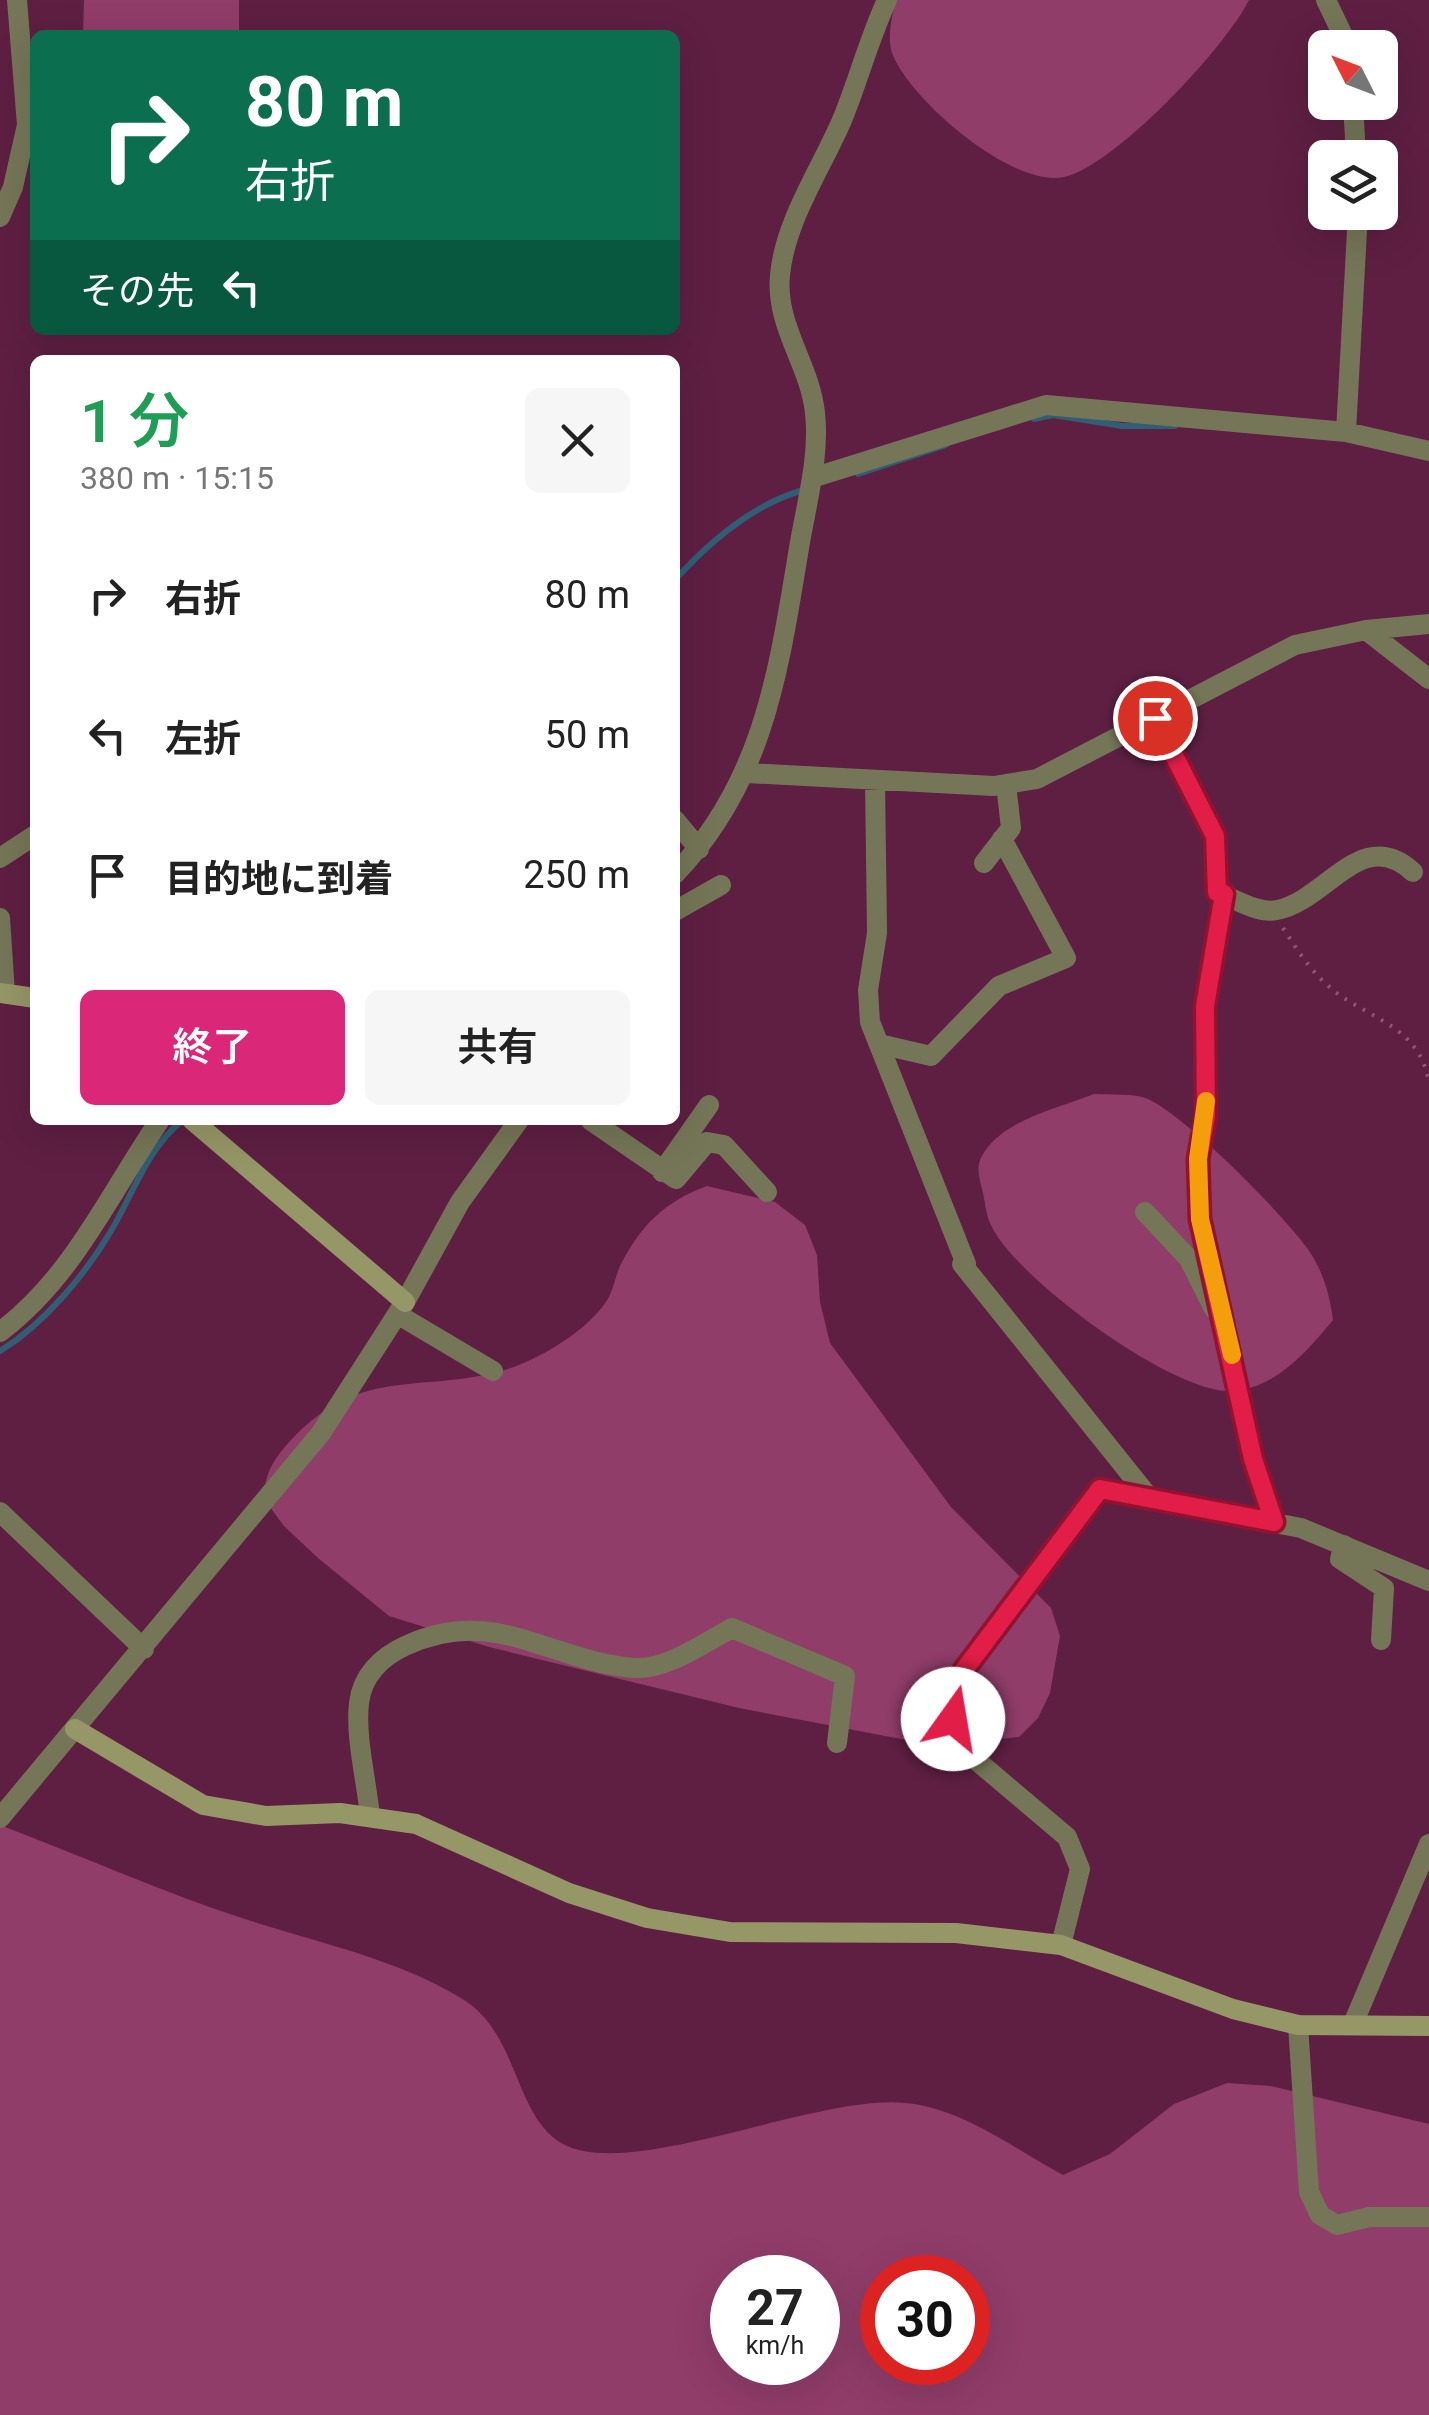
<!DOCTYPE html>
<html lang="ja">
<meta charset="utf-8">
<style>
body{margin:0;font-family:Roboto,"Noto Sans JP",sans-serif;background:#f6f6f6;color:#222;height:100vh;display:flex;flex-direction:column;font-size:38px;white-space:nowrap}
*{box-sizing:border-box;margin:0}
p{font-size:32px;color:#767676}
.icon{flex:none;width:55px;height:55px;fill:none;stroke:currentColor;stroke-width:2;stroke-linecap:round;stroke-linejoin:round}
.map{position:relative;flex:1;overflow:hidden}
.panel{position:absolute;left:30px;top:355px;width:650px;height:770px;display:flex;flex-direction:column;background:#fff;border-radius:15px;box-shadow:0 10px 40px #0002}
.panel>*{flex:none}
.hud{position:absolute;left:30px;top:30px;width:650px;height:305px;border-radius:15px;box-shadow:0 10px 40px #0002;background:#0b6e4f;color:#fff;overflow:hidden}
.needle{width:65px;rotate:312deg}
.controls{position:absolute;left:1308px;top:30px;display:grid;gap:20px}
.controls a{display:grid;place-items:center;width:90px;height:90px;border-radius:15px;background:#fff;box-shadow:0 10px 40px #0002;font-size:50px}
.speed{position:absolute;left:710px;top:2255px;display:flex;gap:20px;font-size:50px;font-weight:700;text-align:center}
.speed>*{display:grid;place-content:center;width:130px;height:130px;border-radius:50%;background:#fff;box-shadow:0 10px 40px #0002;line-height:1}
.speed small{font-size:25px;font-weight:400}
.speed .limit{border:15px solid #d22;background:#fff;color:#111}
.pin{position:absolute;display:grid;place-items:center;width:85px;height:85px;color:#fff;margin:-42px;border:5px solid #fff;border-radius:50%;box-shadow:0 2px 10px #0007}
.me{position:absolute;width:110px;margin:-55px;rotate:13deg;stroke-linejoin:round;filter:drop-shadow(0 0 8px #0008)}
.turn{display:flex;align-items:center;gap:35px;height:210px;padding:0 50px;font-size:45px}
.turn .icon{width:130px;height:130px;stroke-width:2.5}
.turn b{display:block;font-size:70px;line-height:85px}
.then{display:flex;align-items:center;height:95px;padding:0 50px;background:#0003;gap:20px;font-size:38px}
.round{display:grid;place-items:center;flex:none;width:105px;height:105px;border-radius:15px;background:#f6f6f6}
.headline{display:flex;align-items:center;justify-content:space-between;height:170px;padding:0 50px}
h1{font-size:60px;font-weight:600;line-height:75px;color:#1e9e55}
.action{display:flex;gap:20px;margin-top:auto;padding:20px 50px}
.action a{flex:1;height:115px;border-radius:15px;background:#db2777;color:#fff;font-size:40px;font-weight:600;line-height:115px;text-align:center}
.action a+a{background:#f6f6f6;color:#222}
ul{padding:0;list-style:none}
li{display:flex;align-items:center;gap:30px;height:140px;padding:0 50px}
li div{flex:1}
li b{display:block;font-size:38px}
li em{font-style:normal}
.map>svg:first-child{display:block}
.green{fill:#903d69;fill-rule:evenodd}
.lines{fill:none;stroke-linecap:round;stroke-linejoin:round}
.stream{stroke:#305f75;stroke-width:6}
.path{stroke:#8e5875;stroke-width:4;stroke-dasharray:2.5 8;stroke-linecap:butt}
.street{stroke:#757657;stroke-width:20}
.secondary{stroke:#969766;stroke-width:20}
.route-casing{stroke:#92132f;stroke-width:25}
.route{stroke:#e11d48;stroke-width:18}
.slow{stroke:#f59e0b;stroke-width:18}
</style>
<div class="map">
<svg width="1429" height="2415" viewBox="0 0 1429 2415">
<rect width="100%" height="100%" fill="#5e1f42"/>
<path class="green" d="M84 0H239V35H83Z
M896 0H1249C1226 47 1115 166 1064 177 1012 188 909 99 892 53 887 39 892 14 896 0Z
M1094 1094C1110 1095 1134 1093 1148 1099 1188 1118 1279 1210 1307 1248 1322 1268 1330 1295 1333 1320 1308 1350 1274 1391 1229 1391 1171 1392 1012 1276 990 1223 986 1214 985 1202 983 1193 980 1180 975 1168 982 1156 1001 1120 1059 1108 1094 1094Z
M707 1186 775 1202 805 1225 817 1255 820 1302 830 1343 951 1507 1051 1608 1060 1636 1050 1693 1038 1718 1019 1737 938 1746 739 1708 489 1647 389 1616 318 1558 284 1526 264 1499C264 1473 275 1457 292 1439 362 1365 421 1394 505 1370 540 1359 585 1332 606 1302 613 1292 615 1277 620 1266 641 1225 664 1202 707 1186Z
M0 1825C82 1856 164 1893 248 1920 319 1943 397 1959 461 1998 520 2033 513 2116 563 2144 630 2181 817 2094 905 2103 963 2108 1014 2149 1063 2175L1110 2154 1174 2104 1227 2083 1271 2086 1429 2124V2415H0ZM732 2278H818V2362H732ZM882 2278H968V2362H882Z"/>
<g class="lines">
<path class="stream" d="M1034 419 1053 415 1122 426H1175
M858 474 946 445
M675 580C710 541 752 505 803 490
M0 1351C44 1324 85 1275 111 1231 133 1194 148 1147 183 1120"/>
<path class="path" d="M1283 928C1299 953 1314 976 1338 994 1375 1020 1421 1030 1429 1083"/>
<path class="street" d="M1326 0 1349 48
M1353 102 1356 158
M0 217 13 187 27 125 17 0
M1346 432 1358 212
M812 478 1046 405 1346 432 1429 451
M1366 630 1429 679
M1155 718 1215 837 1217 892C1235 899 1258 914 1277 910 1326 901 1362 824 1413 872
M747 773 994 786 1037 779 1295 645 1366 630 1429 624
M875 780 877 933 868 990 870 1022 966 1264H962L1148 1496
M675 820 699 849
M0 858 35 835
M984 863 1011 828 1006 784
M675 874C764 782 779 669 799 548 806 505 820 457 815 413 810 364 775 326 780 275 785 221 821 169 842 120 858 81 869 39 887 0
M1224 894 1205 1006 1206 1116 1199 1159 1200 1219 1253 1459 1274 1522
M675 911 721 885
M0 918 5 993
M879 1044 931 1056 999 986 1066 958 1002 839
M590 1120 676 1179 707 1142 724 1145 767 1192
M662 1172 709 1105
M1145 1212 1189 1259 1214 1309
M397 1314 493 1371
M0 1332C74 1276 109 1194 160 1120
M0 1512 144 1649
M1344 1545 1340 1559 1384 1588 1381 1640
M370 1817C367 1782 355 1738 359 1703 362 1676 381 1657 405 1646 494 1604 549 1661 634 1668 667 1670 704 1643 732 1628L845 1676 837 1743
M0 1818 321 1433 405 1302 460 1202 519 1120
M1061 1945 1080 1869 1067 1837 970 1755 953 1719 965 1671 1099 1489 1301 1528 1429 1581
M1353 2024 1429 1844
M1298 2025 1309 2192 1320 2215 1337 2225 1369 2217H1429"/>
<path class="secondary" d="M0 993 35 998
M192 1120 405 1302
M75 1729 203 1805 266 1816 340 1813 416 1824 569 1893 647 1918 730 1932 956 1933 1061 1945 1233 2009 1298 2025 1429 2026"/>
</g>
<g class="lines">
<g class="route-casing">
<path id="route" d="M953 1719 964 1670 1100 1489 1274 1522 1253 1459 1200 1219 1198 1159 1206 1116 1205 1006 1224 894 1217 892 1215 836 1155 718"/>
</g>
<use href="#route" class="route"/>
<path class="slow" d="M1206 1101 1198 1159 1200 1219 1232 1355"/>
</g>
</svg>
<div class="controls">
<a><svg class="needle" viewBox="-14 -14 28 28"><path d="M0-13l5 13h-10z" fill="#e53935"/><path d="M0 13l5-13h-10z" fill="#767676"/></svg></a>
<a><svg class="icon" aria-label="layers" viewBox="0 0 24 24"><path d="M12 4l9 5-9 5-9-5zM3 14l9 5 9-5"/></svg></a>
</div>
<div class="speed"><div>27<small>km/h</small></div><div class="limit">30</div></div>
<div class="pin" style="left:1155px;top:718px;background:#d93025"><svg class="icon" aria-label="arrive" viewBox="0 0 24 24"><path d="M6 21V4h12l-3 4 3 4H6"/></svg></div>
<svg class="me" style="left:953px;top:1719px" viewBox="-20 -20 40 40"><circle r="19" fill="#fff"/><path d="M0-13L10 11 0 6-10 11z" fill="#e11d48"/></svg>
<div class="hud">
<div class="turn"><svg class="icon" aria-label="right" viewBox="0 0 24 24"><path d="M7 20v-9h11M14 6l5 5-5 5"/></svg><div><b>80 m</b>右折</div></div>
<div class="then">その先<svg class="icon" aria-label="left" viewBox="0 0 24 24"><path d="M17 20v-9H6M10 6l-5 5 5 5"/></svg></div>
</div>
<section class="panel">
<div class="headline"><div><h1>1 分</h1><p>380 m · 15:15</p></div><a class="round"><svg class="icon" aria-label="close" viewBox="0 0 24 24"><path d="M6 6l12 12M18 6L6 18"/></svg></a></div>
<ul>
<li><svg class="icon" aria-label="right" viewBox="0 0 24 24"><path d="M7 20v-9h11M14 6l5 5-5 5"/></svg><div><b>右折</b></div><em>80 m</em></li>
<li><svg class="icon" aria-label="left" viewBox="0 0 24 24"><path d="M17 20v-9H6M10 6l-5 5 5 5"/></svg><div><b>左折</b></div><em>50 m</em></li>
<li><svg class="icon" aria-label="arrive" viewBox="0 0 24 24"><path d="M6 21V4h12l-3 4 3 4H6"/></svg><div><b>目的地に到着</b></div><em>250 m</em></li>
</ul>
<div class="action"><a>終了</a><a>共有</a></div>
</section>
</div>
